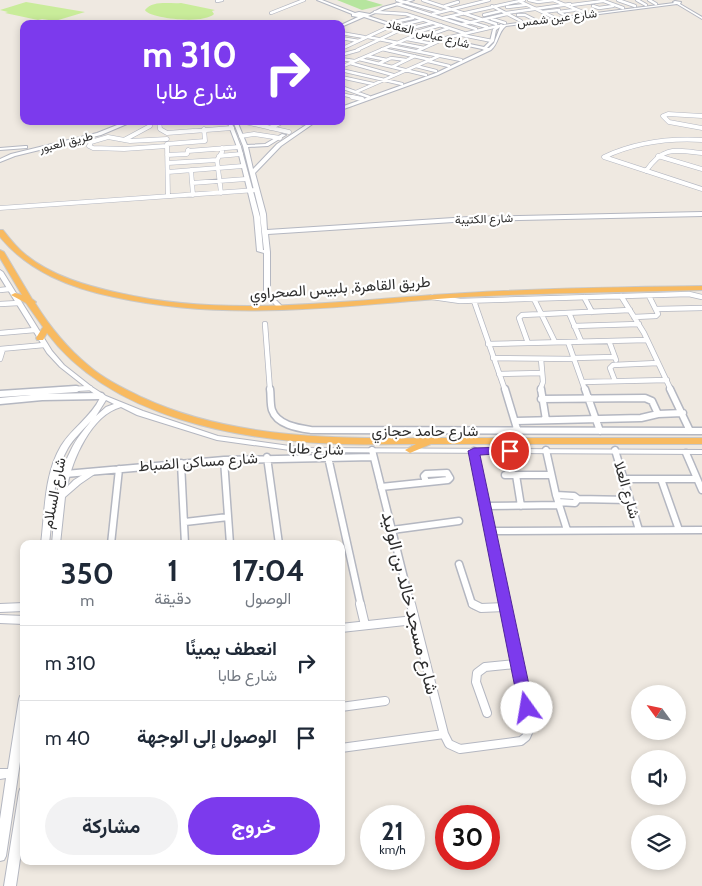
<!DOCTYPE html>
<html lang="ar">
<meta charset="utf-8">
<style>
body{margin:0;font-family:Cabin,Vazirmatn,sans-serif;background:#f2f2f3;color:#1f2937;direction:rtl;height:100vh;display:flex;flex-direction:column;font-size:19px;white-space:nowrap}
*{box-sizing:border-box;margin:0}
p{font-size:16px;color:#747a83}
.icon{flex:none;width:28px;height:28px;fill:none;stroke:currentColor;stroke-width:2;stroke-linecap:round;stroke-linejoin:round}
.map{position:relative;flex:1;overflow:hidden;direction:ltr}
.panel{position:absolute;left:20px;top:540px;width:325px;height:325px;display:flex;flex-direction:column;background:#fff;border-radius:10px;box-shadow:0 2px 8px #0003;direction:rtl}
.panel>*{flex:none}
.guide{position:absolute;left:20px;top:20px;width:325px;height:105px;border-radius:10px;box-shadow:0 2px 8px #0003;direction:rtl;background:#7c3aed;color:#fff;overflow:hidden}
.needle{width:32px;rotate:303deg}
.tools{position:absolute;left:631px;top:685px;display:grid;gap:10px}
.tools a{display:grid;place-items:center;width:55px;height:55px;border-radius:50%;background:#fff;box-shadow:0 2px 8px #0003;font-size:25px}
.speed{position:absolute;left:360px;top:805px;display:flex;gap:10px;font-size:25px;font-weight:700;text-align:center}
.speed>*{display:grid;place-content:center;width:65px;height:65px;border-radius:50%;background:#fff;box-shadow:0 2px 8px #0003;line-height:1}
.speed small{font-size:12px;font-weight:400}
.speed .limit{border:8px solid #d22;background:#fff;color:#111}
.pin{position:absolute;display:grid;place-items:center;width:42px;height:42px;color:#fff;margin:-21px;border:2px solid #fff;border-radius:50%;box-shadow:0 1px 5px #0007}
.me{position:absolute;width:55px;margin:-28px;rotate:347deg;stroke-linejoin:round;filter:drop-shadow(0 0 4px #0008)}
.turn{display:flex;align-items:center;gap:18px;height:105px;padding:0 25px;font-size:22px}
.turn .icon{width:65px;height:65px;stroke-width:2.5}
.turn b{display:block;font-size:35px;line-height:42px}
.eta{display:flex;justify-content:space-evenly;align-items:center;height:85px;text-align:center}
.eta b{font-size:30px;font-weight:700;line-height:35px}
.action{display:flex;gap:10px;margin-top:auto;padding:10px 25px}
.action a{flex:1;height:58px;border-radius:30px;background:#7c3aed;color:#fff;font-size:20px;font-weight:700;line-height:58px;text-align:center}
.action a+a{background:#f2f2f3;color:#1f2937}
ul{padding:0;list-style:none}
li{display:flex;align-items:center;gap:15px;height:75px;padding:0 25px;border-top:1px solid #e0e1e3}
li div{flex:1}
li b{display:block;font-size:19px}
li em{font-style:normal}
.map>svg:first-child{display:block}
.green{fill:#b6e59e}
.pitch{fill:#c9ec9a}
.lines{fill:none;stroke-linecap:round;stroke-linejoin:round}
.minor-far4-casing{stroke:#b4b7c1;stroke-width:4}
.minor-far3-casing{stroke:#b4b7c1;stroke-width:5}
.minor-far2-casing{stroke:#b4b7c1;stroke-width:6}
.minor-far1-casing{stroke:#b4b7c1;stroke-width:9}
.minor-casing{stroke:#b4b7c1;stroke-width:10}
.tertiary-casing{stroke:#b4b7c1;stroke-width:2}
.trunk-casing{stroke:#c9c9c9;stroke-width:2}
.minor-far4{stroke:#fff;stroke-width:2.5}
.minor-far3{stroke:#fff;stroke-width:4}
.minor-far2{stroke:#fff;stroke-width:4.5}
.minor-far1{stroke:#fff;stroke-width:6}
.minor{stroke:#fff;stroke-width:8}
.tertiary{fill:#fff;fill-rule:evenodd}
.trunk{fill:#f8ba60;fill-rule:evenodd}
.route{fill:#7c3aed;stroke:#51269a}
.labels{text-anchor:middle;stroke-width:4.5;stroke-linejoin:round;paint-order:stroke}
.far-street-label{font-size:12px;fill:#2e2e2e;stroke:#fff}
.street-label{font-size:15px;fill:#2e2e2e;stroke:#fff}
.near-street-label{font-size:18px;fill:#2e2e2e;stroke:#fff}
</style>
<div class="map">
<svg width="702" height="886" viewBox="0 0 702 886">
<rect width="100%" height="100%" fill="#efe9e1"/>
<path class="green" d="M337 0H366L383 5 362 10Z"/>
<path class="pitch" d="M26 2 85 12 55 21 42 19 38 20 5 13 8 12 0 10Z
M181 3 215 10 212 11 214 14C203 25 148 18 145 10 153 0 169 4 181 3Z"/>
<g class="lines">
<g class="minor-far4-casing">
<path id="minor-far4" d="M397 0 440 12
M423 0 496 24
M529 0 538 2 554 0
M553 0 588 14
M601 0 623 8
M618 0 635 6
M637 0 646 5
M649 0 656 4
M217 1 222 0
M519 1 553 17
M397 4 476 29
M572 5 603 1
M445 6 458 2
M492 6 521 21
M593 6 599 8 613 6
M507 7 525 5
M375 12 406 14 464 33
M542 12 559 10
M271 13 304 0
M506 13 570 4
M433 14 489 0
M484 15 501 11
M518 15H525L535 20
M566 16 559 12 574 10
M451 17 487 27
M443 18 524 0
M492 19 505 23
M389 23 413 18
M463 24 507 14
M398 26 422 20
M408 29 432 23
M417 32 441 25
M341 33 364 37
M429 35 449 28
M462 35 492 41
M368 37 424 48
M341 38 359 41
M407 39 433 44
M390 46 461 60
M341 49 391 26
M382 49 431 60
M357 50 402 29
M417 51 446 38 498 26
M341 55 359 50
M367 56 387 60
M341 59 354 61
M359 59 426 75
M428 61 449 66
M350 63 393 75
M380 63 391 58 406 60
M416 66 436 71
M341 67 418 34
M392 67 415 56
M341 70 402 84
M341 77 373 84
M341 87 369 97
M356 92 439 56
M341 94 358 98"/>
</g>
<g class="minor-far3-casing">
<path id="minor-far3" d="M352 97 362 99
M702 116 668 114 663 116 669 122 702 128
M159 121 160 129 167 133 232 128
M293 121 303 123
M176 122 194 121
M245 122 289 132
M270 128 284 121
M241 136 254 134 280 138
M87 138 92 141 89 146 93 148 124 149 167 146
M124 140 150 126 149 121
M702 140C667 138 636 142 604 157L702 189
M91 142 108 137 130 141 167 139
M167 144 168 196
M167 144 205 141 204 129
M188 151 239 147
M167 155 187 154 188 150
M219 156 241 154
M658 156 702 169
M168 163 217 160
M191 170 193 195
M646 171C663 146 674 150 702 153
M168 172 243 166
M192 183 246 179
M221 193 217 160 222 152V148
M0 208 257 190"/>
</g>
<g class="minor-far2-casing">
<path id="minor-far2" d="M0 290 10 289
M621 296 644 333 671 390
M432 297 460 301 689 294 702 297
M584 297 592 312
M534 299 555 342
M474 301 505 390
M0 304 19 303
M656 309 702 308
M569 313 581 341
M634 317 656 316 658 314 649 296
M265 324 270 390
M574 326 639 324
M0 333 35 330
M609 341 616 360
M568 342 585 390
M528 343 519 318 522 315 630 310
M488 344 647 340
M0 349 44 345
M493 358 574 359
M573 358 615 357
M0 359 3 349
M499 374 542 373
M615 381 610 368 613 365 658 363
M583 382 667 380
M58 390 90 388
M540 390 543 382 541 359"/>
</g>
<g class="minor-far1-casing">
<path id="minor-far1" d="M270 389C271 395 270 404 272 410 277 425 298 428 311 430L702 431
M505 389 518 432
M541 389 546 420
M585 389 600 431
M670 389 690 431
M0 394 76 389
M541 399 645 398 652 401 658 414
M0 401 42 397 101 396
M516 421 641 418 658 414 683 413
M372 450 411 606
M546 450 556 495 567 530
M615 450 639 530
M474 451 505 606
M686 453 702 490
M267 457 279 544
M328 457 361 606
M224 460 230 544
M181 463 185 544
M54 475 224 460 373 457
M505 475H551
M516 475 521 506
M624 479H696
M661 479 679 530
M381 487 448 480 450 478 447 473 426 474 424 476 426 482
M556 495 574 496 578 499 629 500
M558 502 575 503 578 499
M485 506 559 505
M185 522 228 517
M392 530 459 521
M490 531 702 530
M111 544 119 469
M459 564 472 604 476 606"/>
</g>
<g class="minor-casing">
<path id="minor" d="M360 604 365 625
M411 604 444 734 449 744 460 749 521 741 526 737 530 728 505 604
M473 604 481 608 505 607
M0 608 24 607
M0 619 24 620
M341 628 414 620
M341 707 385 701
M487 713 476 682 477 673 485 667 516 664
M341 748 444 734"/>
</g>
<g class="tertiary-casing">
<path id="tertiary" d="M317 0H322L355 13 359 12 370 14 383 7 409 0H414L385 9 368 16 427 35 484 47 490 41 493 29 501 24 503 25 674 3 673 2 675 1 681 2 680 4 702 17V19L677 4 506 26C498 32 499 43 491 50L438 75 341 110V107L436 73 486 49 484 50 482 49 425 37 364 17 341 27V25L358 17 352 16V14ZM500 27 494 43 489 48H487L494 41 496 30Z
M127 121H134L101 135 15 156 0 162V159L11 154 97 133Z
M227 121H231L241 147 260 217 263 250H264L260 214 243 146 233 121H237L247 145 265 144 282 134 286 135 268 146 248 147 253 169 277 144 312 121H317L281 146 255 173 266 214 267 230 469 217 702 212V216L469 221 268 234 270 252V294L284 308 281 310 279 309 264 294V253L257 251 254 217 237 147Z
M25 146H27V148L0 150V148Z
M0 270 3 272 52 351 64 365 92 387 106 396 143 411 218 436 304 448 702 450V454L304 452 217 440 137 415 121 407C91 415 72 460 67 487L74 480 92 469H95L99 471 80 484 65 497 60 544H52C55 512 56 478 71 450 76 439 84 430 91 421 83 430 74 438 68 448 52 476 53 512 49 544H41C45 512 44 474 61 446 72 428 91 417 100 398L88 389 60 367 47 353 0 277ZM106 400 114 404 106 407 96 416Z
M24 695V735L6 856 4 860 0 861V819L6 778 0 779V769H8L19 699 20 696Z
M24 787V832L16 886H4L19 792 20 789Z"/>
</g>
<g class="trunk-casing">
<path id="trunk" d="M0 230H3C10 239 17 248 26 255 52 276 87 286 119 293 233 319 350 299 465 293 544 288 623 287 702 286V290C623 292 543 293 464 297 346 305 232 323 114 297 71 288 29 272 0 237Z
M0 250 4 252 32 299 36 302 35 303C50 327 67 348 89 366 104 379 123 388 141 397 240 443 353 438 460 438 541 438 621 438 702 438V444H431L410 453 405 450 416 444C390 444 365 445 340 444 240 441 111 418 47 333L43 340H37L36 338 43 327 26 303 11 295 15 293 22 295 0 258Z"/>
</g>
<use href="#minor-far4" class="minor-far4"/>
<use href="#minor-far3" class="minor-far3"/>
<use href="#minor-far2" class="minor-far2"/>
<use href="#minor-far1" class="minor-far1"/>
<use href="#minor" class="minor"/>
<use href="#tertiary" class="tertiary"/>
<use href="#trunk" class="trunk"/>
</g>
<path class="route" d="M510 447 516 451 514 453 480 455 534 708 532 712 527 714 521 712 519 708 468 451 474 448Z"/>
<g class="labels">
<g class="far-street-label">
<text transform="translate(557 18) rotate(-7)" y="4">شارع عين شمس</text>
<text transform="translate(428 34) rotate(14)" y="4">شارع عباس العقاد</text>
<text transform="translate(66 142) rotate(-14)" y="4">طريق العبور</text>
<text transform="translate(484 219) rotate(-2)" y="4">شارع الكتيبة</text>
</g>
<g class="street-label">
<text transform="translate(340 288) rotate(-4)" y="5">طريق القاهرة, بلبيس الصحراوي</text>
<text x="425" y="436">شارع حامد حجازي</text>
<text transform="translate(316 449) rotate(2)" y="5">شارع طابا</text>
<text transform="translate(198 462) rotate(-4)" y="5">شارع مساكن الضباط</text>
<text transform="translate(627 490) rotate(74)" y="5">شارع العلا</text>
<text transform="translate(54 493) rotate(-79)" y="5">شارع السلام</text>
</g>
<g class="near-street-label">
<text transform="translate(410 603) rotate(76)" y="6">شارع مسجد خالد بن الوليد</text>
</g>
</g>
</svg>
<div class="tools">
<a><svg class="needle" viewBox="-14 -14 28 28"><path d="M0-13l5 13h-10z" fill="#e53935"/><path d="M0 13l5-13h-10z" fill="#747a83"/></svg></a>
<a><svg class="icon" aria-label="sound" viewBox="0 0 24 24"><path d="M4 9h4l5-4v14l-5-4H4zM17 9q2 3 0 6"/></svg></a>
<a><svg class="icon" aria-label="layers" viewBox="0 0 24 24"><path d="M12 4l9 5-9 5-9-5zM3 14l9 5 9-5"/></svg></a>
</div>
<div class="speed"><div>21<small>km/h</small></div><div class="limit">30</div></div>
<div class="pin" style="left:510px;top:451px;background:#d93025"><svg class="icon" aria-label="arrive" viewBox="0 0 24 24"><path d="M6 21V4h12l-3 4 3 4H6"/></svg></div>
<svg class="me" style="left:527px;top:708px" viewBox="-20 -20 40 40"><circle r="19" fill="#fff"/><path d="M0-13L10 11 0 6-10 11z" fill="#7c3aed"/></svg>
<div class="guide">
<div class="turn"><svg class="icon" aria-label="right" viewBox="0 0 24 24"><path d="M7 20v-9h11M14 6l5 5-5 5"/></svg><div><b>310 m</b>شارع طابا</div></div>
</div>
<section class="panel">
<div class="eta">
<div><b>17:04</b><p>الوصول</p></div>
<div><b>1</b><p>دقيقة</p></div>
<div><b>350</b><p>m</p></div>
</div>
<ul>
<li><svg class="icon" aria-label="right" viewBox="0 0 24 24"><path d="M7 20v-9h11M14 6l5 5-5 5"/></svg><div><b>انعطف يمينًا</b><p>شارع طابا</p></div><em>310 m</em></li>
<li><svg class="icon" aria-label="arrive" viewBox="0 0 24 24"><path d="M6 21V4h12l-3 4 3 4H6"/></svg><div><b>الوصول إلى الوجهة</b></div><em>40 m</em></li>
</ul>
<div class="action"><a>خروج</a><a>مشاركة</a></div>
</section>
</div>
